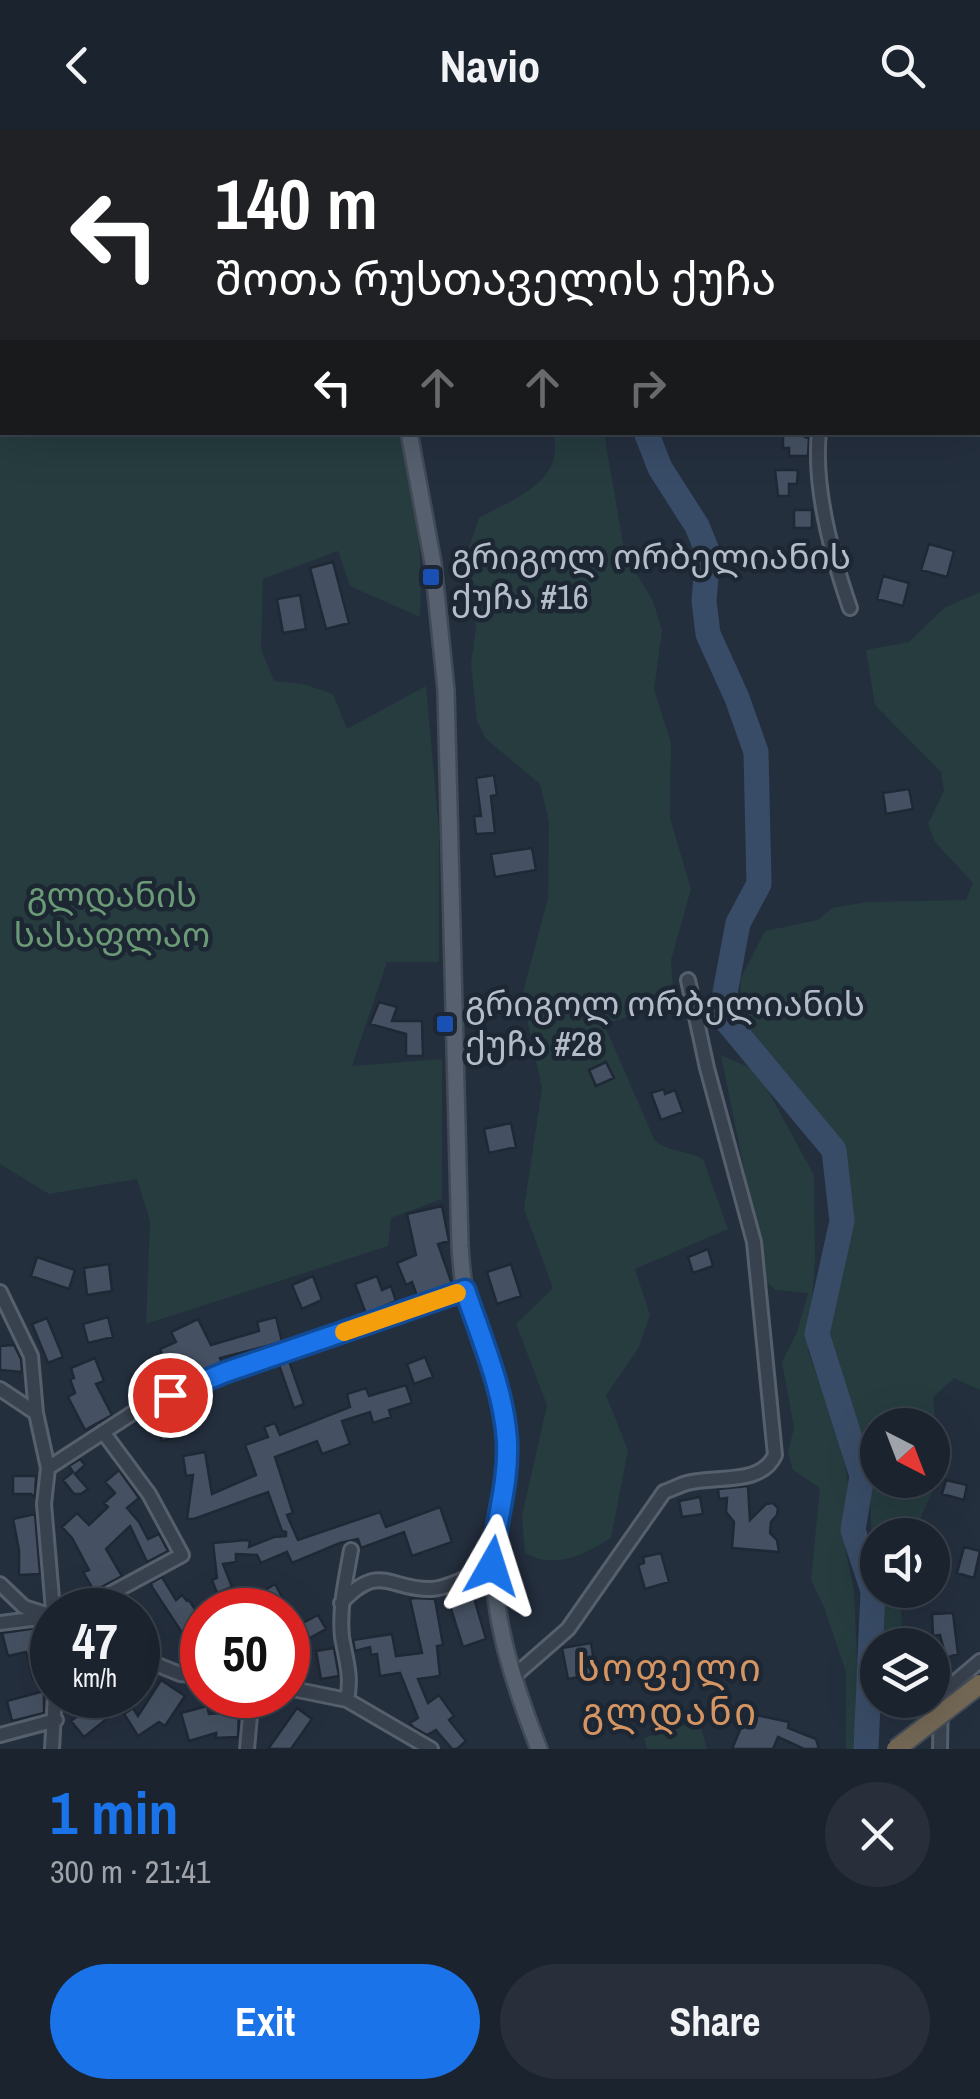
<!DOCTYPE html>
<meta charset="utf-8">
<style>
body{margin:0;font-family:"Archivo Narrow","Noto Sans Georgian",sans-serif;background:#282f3a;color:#f1f3f6;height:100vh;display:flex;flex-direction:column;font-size:38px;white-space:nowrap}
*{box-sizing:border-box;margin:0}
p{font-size:32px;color:#a0a4aa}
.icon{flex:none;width:55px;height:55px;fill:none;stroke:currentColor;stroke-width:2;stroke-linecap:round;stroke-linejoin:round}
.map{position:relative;height:1619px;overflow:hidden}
.side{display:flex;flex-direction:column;background:#1b232e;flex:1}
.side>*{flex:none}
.guide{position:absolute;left:0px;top:0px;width:980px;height:305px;box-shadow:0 10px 40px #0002,0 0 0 2px #39404a;background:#202124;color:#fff;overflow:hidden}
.needle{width:65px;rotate:138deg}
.controls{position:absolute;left:860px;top:1278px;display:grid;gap:20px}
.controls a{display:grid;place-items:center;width:90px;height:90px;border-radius:50%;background:#1b232e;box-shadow:0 10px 40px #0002,0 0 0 2px #39404a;font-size:50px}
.speed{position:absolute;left:30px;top:1458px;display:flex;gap:20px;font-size:50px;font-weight:700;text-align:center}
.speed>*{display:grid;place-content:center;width:130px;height:130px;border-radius:50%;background:#1b232e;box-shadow:0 10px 40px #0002,0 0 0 2px #39404a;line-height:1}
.speed small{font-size:25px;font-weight:400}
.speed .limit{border:15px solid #d22;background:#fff;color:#111}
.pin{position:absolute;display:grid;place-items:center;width:85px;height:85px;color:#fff;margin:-42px;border:5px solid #fff;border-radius:50%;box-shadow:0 2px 10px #0007}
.me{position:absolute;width:110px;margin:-55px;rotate:6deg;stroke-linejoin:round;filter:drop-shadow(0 0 8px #0008)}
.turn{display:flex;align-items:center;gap:35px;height:210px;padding:0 50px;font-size:45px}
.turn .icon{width:130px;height:130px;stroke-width:2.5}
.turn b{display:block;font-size:70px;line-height:85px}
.lanes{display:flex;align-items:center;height:95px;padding:0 50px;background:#0003;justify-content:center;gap:50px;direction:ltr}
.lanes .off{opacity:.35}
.round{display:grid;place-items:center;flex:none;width:105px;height:105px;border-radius:52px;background:#282f3a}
.summary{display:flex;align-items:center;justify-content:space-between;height:170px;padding:0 50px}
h1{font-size:60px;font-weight:800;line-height:75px;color:#1a73e8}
.cta{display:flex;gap:20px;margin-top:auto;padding:20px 50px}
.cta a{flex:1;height:115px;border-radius:60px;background:#1a73e8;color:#fff;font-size:40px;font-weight:800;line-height:115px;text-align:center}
.cta a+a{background:#282f3a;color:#f1f3f6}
header{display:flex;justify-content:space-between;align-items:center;height:130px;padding:0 50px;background:#1b232e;font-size:45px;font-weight:800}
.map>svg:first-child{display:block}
.green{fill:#263c3f;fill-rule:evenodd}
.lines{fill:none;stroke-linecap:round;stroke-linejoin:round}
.river{stroke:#394c67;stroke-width:25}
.building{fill:#455162;stroke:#1f2835;stroke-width:2.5}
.minor-casing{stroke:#565f6c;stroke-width:18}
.major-casing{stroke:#414a57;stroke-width:20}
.minor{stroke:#38414e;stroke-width:12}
.major{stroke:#56606e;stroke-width:15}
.highway-bridge-casing{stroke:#434c59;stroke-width:22;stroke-linecap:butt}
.highway-bridge{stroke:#746855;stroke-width:18}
.route-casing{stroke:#114b97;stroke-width:25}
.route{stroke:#1a73e8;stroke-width:18}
.slow{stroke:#f59e0b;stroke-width:18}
.transit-dot{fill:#1a4fb4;stroke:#1d2633;stroke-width:4}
.labels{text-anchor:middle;stroke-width:9;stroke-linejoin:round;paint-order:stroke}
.poi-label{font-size:35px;fill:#b4bcc9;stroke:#1d2633;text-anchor:start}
.park-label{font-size:35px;fill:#6b9a76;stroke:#1d2633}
.neighbourhood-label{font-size:38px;letter-spacing:2.5px;fill:#d59563;stroke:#1d2633}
</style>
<header><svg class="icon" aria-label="back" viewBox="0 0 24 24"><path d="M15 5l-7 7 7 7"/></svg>Navio<svg class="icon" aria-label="search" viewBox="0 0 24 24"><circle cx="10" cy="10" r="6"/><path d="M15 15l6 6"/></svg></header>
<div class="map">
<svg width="980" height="1619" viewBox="0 0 980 1619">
<rect width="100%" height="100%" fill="#242f3e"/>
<path class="green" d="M0 0 241 2H2V302L399 303C419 357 422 429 420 487L350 456 338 421 263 449 261 519 274 551 303 554 333 564 347 599 426 556 439 701V832H387L352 936 442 929V1069L391 1088 388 1116 146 1194 150 1091 137 1049 49 1064 0 1034Z
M553 303H604L625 425 653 471 662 501 654 559 671 613 670 688 691 759 671 830 674 873 604 894 655 1011C670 1022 685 1020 703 1029L728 1099 635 1139 650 1185 638 1219 606 1265 628 1320 611 1408C582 1425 557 1440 525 1423L522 1386 547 1275 516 1194 553 1158 524 1079 542 958 522 866 548 768 549 692 540 654 485 608 477 591 471 534 476 498 467 423 479 388C514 368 566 352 553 303Z
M980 462V1260L954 1248 933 1267 940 1345 913 1405H878L877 1454 872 1432 870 1353 834 1244 829 1197 853 1086 847 1035 820 992 777 942 743 889 740 850 765 801 818 790 832 778 867 772 966 770 973 753 935 712 928 694 944 661 941 642 875 575 866 520 909 512 944 478ZM878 1295H932V1350H878Z
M721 925 757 941 814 1045 815 1133 808 1221 841 1310 848 1352 845 1417 854 1461 861 1619H846V1542L824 1477 811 1450 820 1358 793 1340 788 1322 794 1298 782 1232 797 1202 808 1163 776 1160 767 1153Z
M879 1460H899L904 1515H878Z
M699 1591 707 1619H647L644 1608Z"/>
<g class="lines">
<path class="river" d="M565 0 566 2
M646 302 660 338 697 396 708 423 704 471 708 504 737 568 756 622 759 754 738 793 721 884 834 1020 842 1091 817 1204 862 1346 853 1400 873 1461 866 1619"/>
</g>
<path class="building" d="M783 302H806L805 307 809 308 808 326H789V318H783Z
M775 340H798L797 354H789V366H778Z
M794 380H812V398H794Z
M929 414 954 421 947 447 921 440Z
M333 432 349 493 326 499 310 438Z
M883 446 909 453 903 476 877 469Z
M300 465 306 499 283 503 277 469Z
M494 645 497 665 491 666 495 703 476 704 474 686H481L476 648Z
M909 659 913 679 886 684 883 663Z
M532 718 536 740 495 747 491 724Z
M379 872 397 877 392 891H422L423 926H406V904L370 894Z
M606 932 614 948 596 956 589 940Z
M664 959 665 964 675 960 683 982 661 990 651 963Z
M511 993 516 1017 489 1023 484 999Z
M442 1076 449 1111 438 1114 452 1154 417 1166 412 1152 406 1155 397 1133 416 1125 407 1084Z
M708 1119 713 1136 693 1143 688 1127Z
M37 1127 75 1140 69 1159 31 1146Z
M109 1134 112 1161 87 1165 84 1138Z
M511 1134 521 1166 497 1174 487 1142Z
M313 1146 322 1170 302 1179 292 1155Z
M377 1146 382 1160 391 1156 396 1171 366 1184 355 1154Z
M108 1187 113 1207 88 1213 83 1194Z
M276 1187 282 1212 220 1228 222 1233 174 1253 160 1219 176 1212 171 1202 198 1189 211 1215 259 1201 257 1192Z
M47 1188 63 1227 48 1233 32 1194Z
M14 1215 21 1229 22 1242 0 1240V1216Z
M425 1227 433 1247 414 1254 407 1234Z
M95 1228 104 1251 96 1254 112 1285 85 1300 68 1267 75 1263 70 1249 74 1248 71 1238Z
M289 1231 304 1274 294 1278 279 1235Z
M406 1255 412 1273 389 1280 391 1287 373 1293 370 1282 342 1291 350 1314 322 1324 317 1311 275 1327 293 1383 287 1385 298 1410 380 1382 386 1397 440 1377 452 1412 412 1426 404 1402 361 1418 358 1409 340 1413 292 1433 287 1422 261 1433 257 1425 236 1424V1432L223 1434 232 1457 217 1463 212 1450 217 1448 213 1413 246 1410 250 1411 249 1417 274 1407 286 1406V1402L282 1401 268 1362 194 1389H187L193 1345 186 1346 183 1326 205 1322 212 1364 256 1345 245 1315 268 1307 264 1297 275 1293 280 1305 350 1277 347 1264 366 1258 369 1266Z
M187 1281 194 1302 162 1311 156 1290Z
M80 1329 85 1335 75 1344 88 1359 81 1364H74L63 1350 73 1342 69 1336Z
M119 1340 139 1368 127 1378 139 1392 148 1409 159 1404 168 1421 147 1432 130 1396 106 1419 122 1446 94 1461 83 1442 89 1440 72 1408 62 1397 77 1383 89 1395 108 1377 104 1373 115 1363 105 1352Z
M13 1346H36L35 1367 31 1364H13Z
M946 1350 967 1355 964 1370 942 1364Z
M748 1356 750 1390 766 1374 773 1373 778 1378 777 1385 771 1392 770 1403 777 1410 779 1422 732 1418 734 1392 726 1382 727 1368 719 1369 718 1359Z
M700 1367 703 1384 682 1387 679 1371Z
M35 1384 40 1444 19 1445V1420L13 1389Z
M964 1417 980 1421 974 1448 957 1443Z
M661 1423 669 1452 645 1459 638 1435 644 1433 643 1427Z
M162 1447 176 1470 182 1465 187 1471 189 1470 202 1490 194 1496 197 1502 186 1509 152 1457 151 1453Z
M275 1454 289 1480H256L250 1469Z
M467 1458H471L486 1509 463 1517 447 1466Z
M414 1468 435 1469 443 1515 437 1516 440 1546 418 1549 428 1573 439 1565 454 1586 449 1590 466 1611 457 1619H452L436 1600 427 1605 413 1597 410 1593 418 1588 400 1543 380 1546 377 1524 371 1525 370 1517 355 1521 353 1510 392 1504 396 1526 422 1523 410 1469Z
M953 1483 958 1524 946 1528 940 1505 933 1506 932 1484Z
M318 1485 326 1499 308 1509 301 1494Z
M37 1498 47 1545 33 1549 26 1522 8 1526 2 1503Z
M591 1513 596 1544 568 1549 562 1518Z
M334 1518 339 1546 321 1549 316 1521Z
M161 1550 185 1566 165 1596 159 1592 138 1606 124 1584 133 1578 138 1586Z
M44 1561V1583L12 1591 7 1571Z
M78 1565H89L108 1588 84 1607 71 1591 85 1580Z
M207 1576 209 1584 239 1582 238 1607 216 1608V1603L189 1611 181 1583Z
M297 1578 312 1589 291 1619H268Z
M747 1583 789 1592 788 1598 816 1609 819 1619H804L778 1607 773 1619H732Z"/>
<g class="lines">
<g class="minor-casing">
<path id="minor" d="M761 0 764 2
M942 2 943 0
M978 168 980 170
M819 302C813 358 832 426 850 478
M0 1162 31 1226 36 1283 48 1338 44 1374 53 1480
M0 1259 36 1283
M48 1338 142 1277 227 1242 465 1160
M0 1454 24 1477 52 1486
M341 1473C380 1431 389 1460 431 1459 450 1458 474 1443 492 1436
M80 1480 182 1425 149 1364 103 1302
M0 1493 47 1487
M138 1527 180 1544 202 1546
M513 1547 568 1499 664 1362C672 1359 680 1355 687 1353 716 1345 761 1356 775 1325L754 1112 707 938 688 850
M288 1558 347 1570 431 1619
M347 1570C352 1546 346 1530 342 1507 339 1477 346 1449 351 1420
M0 1605 56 1590
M52 1619 55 1565
M247 1619 252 1565
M940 1619 941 1564 980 1531"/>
</g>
<g class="major-casing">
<path id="major" d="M318 0 319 2
M409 302 433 433 446 560 460 1116C461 1131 462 1147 465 1161 477 1211 501 1257 507 1308 510 1342 496 1372 494 1405 489 1481 512 1549 539 1619"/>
</g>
<use href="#minor" class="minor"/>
<use href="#major" class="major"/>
<g class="highway-bridge-casing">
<path id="highway-bridge" d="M896 1619 980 1554"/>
</g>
<use href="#highway-bridge" class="highway-bridge"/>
</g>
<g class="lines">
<g class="route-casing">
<path id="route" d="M170 1265 226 1242 465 1160C481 1208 504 1260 507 1311 509 1354 495 1394 492 1436"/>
</g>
<use href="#route" class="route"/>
<path class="slow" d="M344 1202 457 1163"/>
</g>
<g class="transit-dot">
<rect x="421" y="437" width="20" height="20" rx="5"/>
<rect x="435" y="884" width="20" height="20" rx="5"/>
</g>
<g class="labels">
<g class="poi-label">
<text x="451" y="439">გრიგოლ ორბელიანის<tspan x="451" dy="40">ქუჩა #16</tspan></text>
<text x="465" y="886">გრიგოლ ორბელიანის<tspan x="465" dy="40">ქუჩა #28</tspan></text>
</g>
<g class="park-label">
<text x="112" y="777">გლდანის<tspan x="112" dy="40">სასაფლაო</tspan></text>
</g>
<g class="neighbourhood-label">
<text x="670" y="1551">სოფელი<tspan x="670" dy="44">გლდანი</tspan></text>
</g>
</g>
</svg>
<div class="controls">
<a><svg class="needle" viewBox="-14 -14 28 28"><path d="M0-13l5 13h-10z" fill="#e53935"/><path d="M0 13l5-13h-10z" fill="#a0a4aa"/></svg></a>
<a><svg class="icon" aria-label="sound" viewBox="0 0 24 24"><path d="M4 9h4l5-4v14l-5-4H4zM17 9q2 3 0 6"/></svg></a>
<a><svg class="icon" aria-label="layers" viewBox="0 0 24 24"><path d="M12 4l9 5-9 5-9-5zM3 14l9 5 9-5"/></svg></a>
</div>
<div class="speed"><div>47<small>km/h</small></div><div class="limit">50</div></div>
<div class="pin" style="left:170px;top:1265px;background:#d93025"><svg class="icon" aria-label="arrive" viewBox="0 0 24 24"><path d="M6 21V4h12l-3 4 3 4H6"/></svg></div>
<svg class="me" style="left:492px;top:1436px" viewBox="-20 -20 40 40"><path d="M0-17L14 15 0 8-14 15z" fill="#1a73e8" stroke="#fff" stroke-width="4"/></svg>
<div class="guide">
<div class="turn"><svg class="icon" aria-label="left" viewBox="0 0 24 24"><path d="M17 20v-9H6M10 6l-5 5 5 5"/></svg><div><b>140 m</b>შოთა რუსთაველის ქუჩა</div></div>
<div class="lanes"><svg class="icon" aria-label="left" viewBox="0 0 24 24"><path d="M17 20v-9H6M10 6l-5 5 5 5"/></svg><svg class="icon off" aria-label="ahead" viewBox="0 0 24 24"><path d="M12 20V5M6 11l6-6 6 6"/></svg><svg class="icon off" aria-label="ahead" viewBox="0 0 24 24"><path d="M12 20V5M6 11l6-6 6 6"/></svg><svg class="icon off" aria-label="right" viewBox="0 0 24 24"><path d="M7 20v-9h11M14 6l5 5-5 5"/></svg></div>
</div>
</div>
<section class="side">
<div class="summary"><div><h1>1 min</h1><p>300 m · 21:41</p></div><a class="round"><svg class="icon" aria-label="close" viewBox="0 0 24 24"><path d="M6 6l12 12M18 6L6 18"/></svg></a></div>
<div class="cta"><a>Exit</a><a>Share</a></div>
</section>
